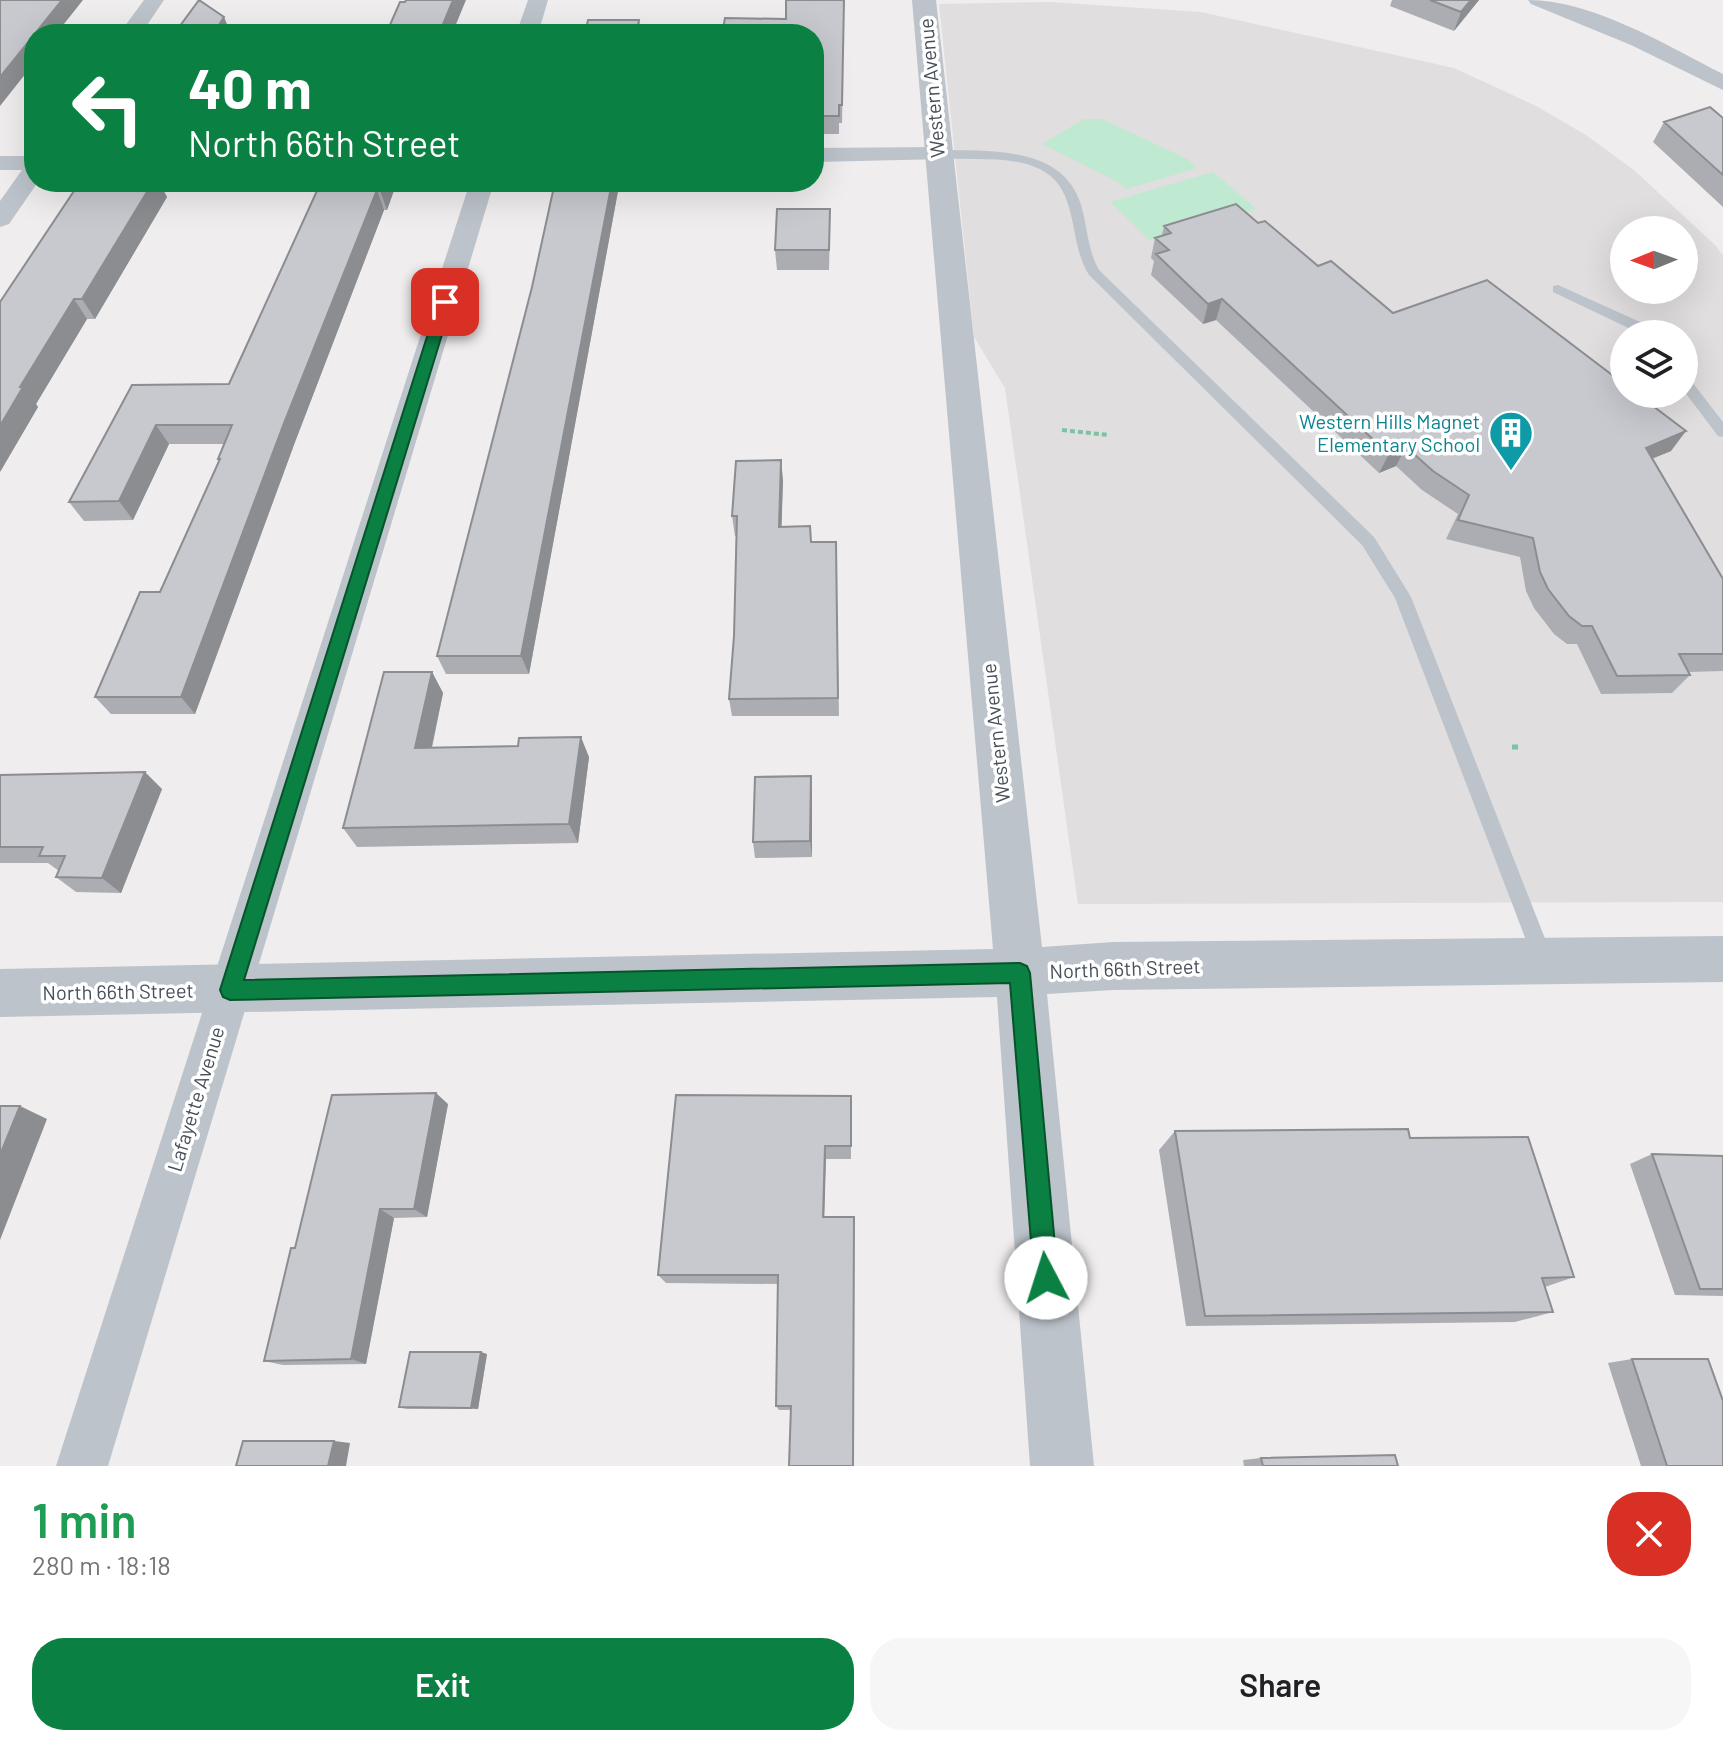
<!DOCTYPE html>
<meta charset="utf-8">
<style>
body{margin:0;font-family:Barlow,sans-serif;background:#f6f6f6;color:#202124;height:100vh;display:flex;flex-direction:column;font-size:30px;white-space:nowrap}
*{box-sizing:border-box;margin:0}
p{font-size:26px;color:#757577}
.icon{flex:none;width:44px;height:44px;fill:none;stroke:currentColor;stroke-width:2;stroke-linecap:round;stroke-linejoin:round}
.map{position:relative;height:1466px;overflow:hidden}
.side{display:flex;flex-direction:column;background:#fff;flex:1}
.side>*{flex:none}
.guide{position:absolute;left:24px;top:24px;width:800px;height:168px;border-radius:32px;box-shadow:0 8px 32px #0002;background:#0b8043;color:#fff;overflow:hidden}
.needle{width:52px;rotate:269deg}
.fabs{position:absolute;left:1610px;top:216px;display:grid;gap:16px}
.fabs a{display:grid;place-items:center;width:88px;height:88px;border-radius:50%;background:#fff;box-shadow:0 8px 32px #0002;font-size:40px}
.pin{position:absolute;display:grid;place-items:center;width:68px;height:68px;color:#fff;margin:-34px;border-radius:16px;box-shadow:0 4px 12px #0006}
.me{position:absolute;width:88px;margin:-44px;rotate:355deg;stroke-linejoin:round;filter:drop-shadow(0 0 6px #0008)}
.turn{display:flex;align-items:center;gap:28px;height:168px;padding:0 32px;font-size:36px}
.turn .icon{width:104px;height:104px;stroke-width:2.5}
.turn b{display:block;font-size:56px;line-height:68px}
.round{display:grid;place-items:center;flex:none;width:84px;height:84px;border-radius:32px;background:#f6f6f6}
.head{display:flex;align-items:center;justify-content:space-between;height:136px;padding:0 32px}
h1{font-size:48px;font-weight:600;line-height:60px;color:#1e9e55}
.button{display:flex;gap:16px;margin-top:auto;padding:16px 32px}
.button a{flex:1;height:92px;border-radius:32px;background:#0b8043;color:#fff;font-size:32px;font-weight:600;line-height:92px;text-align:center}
.button a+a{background:#f6f6f6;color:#202124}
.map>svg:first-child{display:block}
.education{fill:#e0dede;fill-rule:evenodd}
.green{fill:#bfe9d0}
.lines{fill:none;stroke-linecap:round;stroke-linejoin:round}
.path-far1{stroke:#7bc3a2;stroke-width:4;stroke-dasharray:5 3;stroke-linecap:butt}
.path{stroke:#7bc3a2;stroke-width:5;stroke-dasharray:6 4;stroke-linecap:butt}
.service{fill:#bcc3ca;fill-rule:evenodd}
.minor{fill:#bcc3ca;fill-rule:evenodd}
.tertiary{fill:#bcc3ca;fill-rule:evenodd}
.wall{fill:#abadb2}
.shaded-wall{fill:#8b8d91}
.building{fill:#c7c9cf;stroke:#8b8d91;stroke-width:2}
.route{fill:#0b8043;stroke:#07532c;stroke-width:2}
.labels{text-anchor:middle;stroke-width:7;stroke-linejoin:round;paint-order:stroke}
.street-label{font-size:20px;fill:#474f58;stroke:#fff}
.culture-label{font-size:20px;fill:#0d838f;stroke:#fff;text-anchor:end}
</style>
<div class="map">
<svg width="1723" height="1466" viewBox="0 0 1723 1466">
<rect width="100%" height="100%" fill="#efeded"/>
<path class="education" d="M1050 2 1201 12 1454 68 1536 106 1586 135 1635 171 1715 245 1723 255V902L1078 904 1005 388 974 337 939 4ZM1624 230H1684V290H1624ZM1624 334H1684V394H1624Z"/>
<path class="green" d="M1084 119H1102L1189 160 1197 168 1126 189 1118 182 1042 144Z
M1213 172 1256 209 1151 241 1110 202Z"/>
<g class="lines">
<path class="path-far1" d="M1062 430 1108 435"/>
<path class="path" d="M1512 747H1518"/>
<path class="service" d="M938 150C988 151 1063 145 1081 205 1088 228 1087 249 1099 270L1374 537 1411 597 1553 959 1550 966 1543 969 1536 966 1395 598 1362 545 1089 275C1075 252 1076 229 1068 204 1051 145 980 164 934 157L932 154Z
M1558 285 1649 326 1655 334H1641L1553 292V286Z
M1684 376 1689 378 1723 422V437L1718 436 1684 391Z"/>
<path class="minor" d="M144 0H164L141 34H119Z
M528 0H548L538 34H516Z
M1528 0C1592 0 1666 45 1723 74V90L1631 45 1531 4Z
M938 147 946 149 950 154 946 159 814 162V148Z
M0 156H34V182H38L9 224 0 227V201L22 170H0Z
M470 182H494L108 1466H56Z"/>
<path class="tertiary" d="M912 0H936L1042 947 1113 942 1723 936V982L1113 990 1047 994 1094 1466H1030L997 997 0 1017V969L993 949Z"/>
</g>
<path class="wall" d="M844 0 842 123H839V134H814V34L786 19Z
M1392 0H1479L1454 31 1390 6Z
M1723 118V207L1653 142 1664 122Z
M80 182H159L167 197 95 319H87L36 404 38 407 0 472Z
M321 182H397L387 210H384L295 442 195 714H111L95 697 160 592 219 462 218 459 224 444H169L133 520 84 521 69 502 132 385 229 384Z
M555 182H616L618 191 529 674H446L437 656 532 287Z
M1258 223 1318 266 1393 313 1671 451 1653 458 1723 579V671L1688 672 1690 675 1672 693 1601 694 1577 644H1567L1554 634 1534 608 1526 591 1520 557 1446 539 1458 514 1422 490 1396 466 1379 473 1216 320 1203 324 1151 275 1154 261 1151 258 1155 238 1162 235 1164 226Z
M830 229 829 270H777L775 250Z
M783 480 781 527 811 542H836L839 716H732L729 699 734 636 736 536H735L732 516Z
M432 672 443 693 432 748 589 757 578 843 357 847 343 828Z
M0 775 162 789 121 893 76 892 56 877 59 871 48 863H0Z
M811 776 812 793V857L755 858 753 842Z
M851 1096V1159H826L791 1410H779L776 1406 778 1284 666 1283 658 1275Z
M448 1104 427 1217 394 1218 366 1364 283 1365 264 1361 295 1248Z
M1175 1131 1410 1138 1574 1277 1545 1287 1553 1312 1515 1322 1186 1326 1159 1150Z
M1652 1154 1723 1156V1296L1675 1295 1630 1164Z
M487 1354 478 1409H406L399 1407Z
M1632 1359 1723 1466H1641L1608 1363Z
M1261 1458 1398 1466H1244L1243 1460Z"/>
<path class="shaded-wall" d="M62 0H83L56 34H35Z
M453 0H466L452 34H439Z
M1471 0H1479L1454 31 1461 12Z
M224 17 231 34H213Z
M639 20 641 34H636Z
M34 35V63L0 106V77Z
M153 182H159L167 197 95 319 82 299Z
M383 182H397L387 210 380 190Z
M612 182H616L618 191 529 674 521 656Z
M377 190 384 210 295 442 195 714 181 697 284 423Z
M74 299 87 319 36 404 38 407 0 472V426L20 387Z
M1222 299 1216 320 1203 324 1208 304Z
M156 425 169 444 133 520 119 501Z
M1686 431 1671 451 1632 467 1646 448Z
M1406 447 1396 466 1379 473 1389 454Z
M781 460 783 480 781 546 779 527Z
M432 672 443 693 427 769 415 748Z
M581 737 589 757 578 843 569 824Z
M145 772 162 789 121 893 102 878Z
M811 776 812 793V857L810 841Z
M436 1093 448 1104 427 1217 414 1209Z
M20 1106 47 1119 0 1240V1155Z
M825 1146 826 1159 824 1227 823 1217Z
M380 1209 394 1218 366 1364 351 1359Z
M481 1352 487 1354 478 1409 471 1408Z
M334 1441 350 1443 346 1466H328Z"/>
<path class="building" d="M0 0H62L0 77Z
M199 0 224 17 213 34H174Z
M406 0H453L439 34H386L400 2H405Z
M786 0H844L842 105H839V116H814V34H722L725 18 786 19Z
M1430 0H1471L1461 12Z
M588 20H639L636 34H585Z
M1710 107 1723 118V175L1664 122Z
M80 182H153L82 299H74L20 387H23L0 426V302Z
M321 182H383L380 190H377L284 423 181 697H95L140 592H160L220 459H218L232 425H156L119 501 69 502 132 385 229 384Z
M555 182H612L521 656H437L532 287Z
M1236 204 1258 223 1265 221 1318 266 1331 261 1393 313 1487 280 1624 384V394H1637L1686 431 1646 448 1723 579V654H1679L1690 675 1617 676 1592 626H1582L1569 616 1548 589 1540 572 1533 538 1458 520 1469 495 1433 471 1406 447 1389 454 1222 299 1208 304 1156 254 1169 250 1155 238 1171 233 1164 226Z
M777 209H830L829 250H775Z
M781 460 779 527 810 526 811 542H836L838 698 729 699 734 636 737 516H732L736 461Z
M384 672H432L415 748 518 746 519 738 581 737 569 824 343 828Z
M145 772 102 878 56 877 65 856H39L43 847H0V775Z
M811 776 810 841 753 842 755 777Z
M436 1093 414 1209H380L351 1359 264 1361 291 1248H295L332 1095Z
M676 1095 851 1096V1146H825L823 1217H854L853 1466H789L791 1406H776L778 1275H658Z
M0 1106H20L0 1155Z
M1408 1129 1410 1138 1528 1137 1574 1277 1542 1278 1553 1312 1205 1316 1175 1131Z
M1652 1154 1723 1156V1289H1700Z
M410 1352H481L471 1408 399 1407Z
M1632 1359H1708L1723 1401V1466H1667Z
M243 1441H334L328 1466H236Z
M1395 1455 1398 1466H1263L1261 1458Z"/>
<path class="route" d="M445 298 452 302 244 980 1020 963 1027 966 1030 973 1058 1278 1054 1287 1046 1290 1037 1287 1034 1278 1010 983 230 1000 223 997 220 990 438 302Z"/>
<defs>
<g id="building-pin" transform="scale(2.3)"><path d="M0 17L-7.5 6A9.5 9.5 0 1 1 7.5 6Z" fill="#0f9aa8" stroke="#fff"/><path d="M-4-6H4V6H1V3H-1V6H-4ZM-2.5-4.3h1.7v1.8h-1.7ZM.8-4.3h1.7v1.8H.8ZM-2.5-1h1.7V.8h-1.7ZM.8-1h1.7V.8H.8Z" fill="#fff"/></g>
</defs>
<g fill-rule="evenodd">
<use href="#building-pin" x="1511" y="433"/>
</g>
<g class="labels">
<g class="street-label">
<text transform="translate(932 88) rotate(-95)" y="7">Western Avenue</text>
<text transform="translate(996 733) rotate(-96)" y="7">Western Avenue</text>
<text transform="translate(1125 969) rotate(-2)" y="7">North 66th Street</text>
<text transform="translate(118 992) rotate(-1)" y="7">North 66th Street</text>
<text transform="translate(196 1099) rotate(-73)" y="7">Lafayette Avenue</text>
</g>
<g class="culture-label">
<text x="1480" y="429">Western Hills Magnet<tspan x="1480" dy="23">Elementary School</tspan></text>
</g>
</g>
</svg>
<div class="fabs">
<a><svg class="needle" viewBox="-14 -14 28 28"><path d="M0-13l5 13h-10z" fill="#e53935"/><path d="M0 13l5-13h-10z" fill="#757577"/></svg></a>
<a><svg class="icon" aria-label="layers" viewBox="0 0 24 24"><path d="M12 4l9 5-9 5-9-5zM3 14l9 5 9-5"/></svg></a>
</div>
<div class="pin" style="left:445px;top:302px;background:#d93025"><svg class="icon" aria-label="arrive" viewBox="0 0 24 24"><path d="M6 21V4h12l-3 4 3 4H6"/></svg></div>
<svg class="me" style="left:1046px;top:1278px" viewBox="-20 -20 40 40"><circle r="19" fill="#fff"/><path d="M0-13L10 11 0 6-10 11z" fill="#0b8043"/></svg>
<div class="guide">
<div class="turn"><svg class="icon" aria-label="left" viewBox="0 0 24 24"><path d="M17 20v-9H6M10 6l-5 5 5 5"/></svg><div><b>40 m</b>North 66th Street</div></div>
</div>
</div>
<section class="side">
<div class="head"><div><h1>1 min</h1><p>280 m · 18:18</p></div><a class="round" style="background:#d93025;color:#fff"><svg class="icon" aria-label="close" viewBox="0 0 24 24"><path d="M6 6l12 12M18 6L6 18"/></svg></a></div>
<div class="button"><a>Exit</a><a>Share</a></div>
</section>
